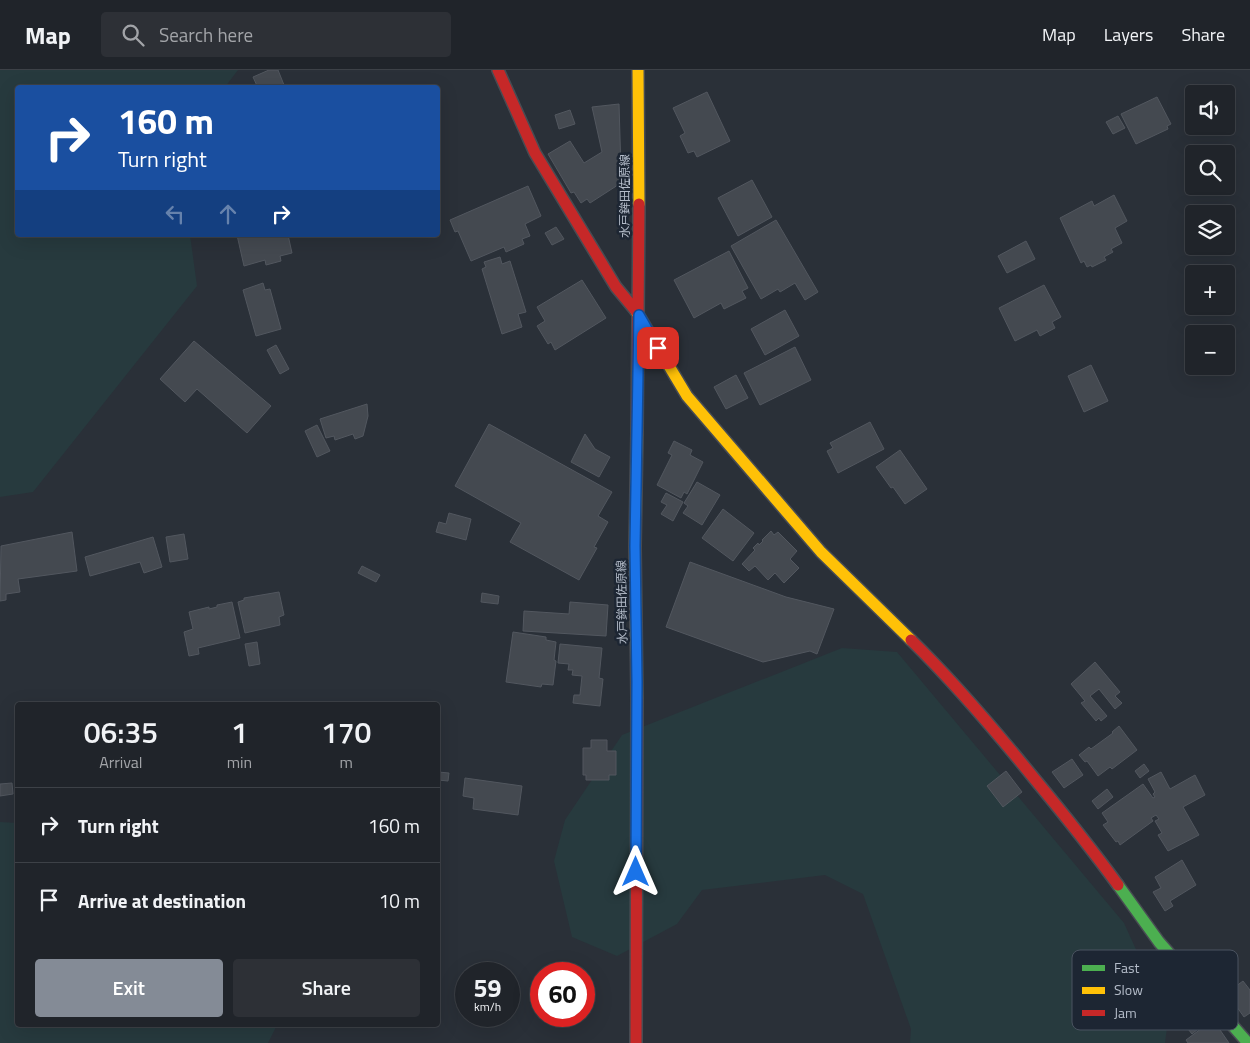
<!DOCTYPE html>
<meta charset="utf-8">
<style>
body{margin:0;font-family:"Titillium Web","Noto Sans JP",sans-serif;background:#2d3036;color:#f1f3f6;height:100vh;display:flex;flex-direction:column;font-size:19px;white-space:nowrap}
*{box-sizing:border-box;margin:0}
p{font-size:16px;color:#a2a4a8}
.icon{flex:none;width:28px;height:28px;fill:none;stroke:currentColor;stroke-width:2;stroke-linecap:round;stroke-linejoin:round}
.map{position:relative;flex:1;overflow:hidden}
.side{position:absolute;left:15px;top:632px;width:425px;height:325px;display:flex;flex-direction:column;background:#20242a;border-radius:5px;box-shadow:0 5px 20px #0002,0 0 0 1px #3d4147}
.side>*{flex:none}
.top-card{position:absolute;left:15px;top:15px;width:425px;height:152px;border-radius:5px;box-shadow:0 5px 20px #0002,0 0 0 1px #3d4147;background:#1a4fa0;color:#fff;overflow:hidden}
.tools{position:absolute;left:1185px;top:15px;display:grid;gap:10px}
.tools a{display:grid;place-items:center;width:50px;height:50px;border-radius:5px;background:#20242a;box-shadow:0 5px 20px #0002,0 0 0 1px #3d4147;font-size:25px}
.speed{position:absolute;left:455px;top:892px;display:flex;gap:10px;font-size:25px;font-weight:700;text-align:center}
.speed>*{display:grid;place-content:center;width:65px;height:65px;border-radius:50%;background:#20242a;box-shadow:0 5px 20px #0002,0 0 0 1px #3d4147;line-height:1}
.speed small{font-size:12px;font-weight:400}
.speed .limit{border:8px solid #d22;background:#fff;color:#111}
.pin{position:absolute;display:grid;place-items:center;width:42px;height:42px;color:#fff;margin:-21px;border-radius:10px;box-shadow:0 2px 8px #0006}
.me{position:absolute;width:55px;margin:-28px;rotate:0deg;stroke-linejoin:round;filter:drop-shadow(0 0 4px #0008)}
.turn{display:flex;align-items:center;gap:18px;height:105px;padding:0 20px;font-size:22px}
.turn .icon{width:65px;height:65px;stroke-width:2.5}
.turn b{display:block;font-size:35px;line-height:42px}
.lanes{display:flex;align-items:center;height:48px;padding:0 20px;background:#0003;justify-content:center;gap:25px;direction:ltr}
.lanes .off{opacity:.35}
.eta{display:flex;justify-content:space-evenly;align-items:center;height:85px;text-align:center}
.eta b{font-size:30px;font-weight:600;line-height:35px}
.button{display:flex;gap:10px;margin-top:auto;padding:10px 20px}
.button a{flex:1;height:58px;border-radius:5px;background:#848b96;color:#fff;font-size:20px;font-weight:600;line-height:58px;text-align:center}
.button a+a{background:#2d3036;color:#f1f3f6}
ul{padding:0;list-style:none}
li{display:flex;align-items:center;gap:15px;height:75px;padding:0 20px;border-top:1px solid #3d4147}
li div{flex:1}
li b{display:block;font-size:19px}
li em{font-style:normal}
header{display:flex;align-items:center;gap:30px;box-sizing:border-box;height:70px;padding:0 25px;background:#20242a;border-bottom:1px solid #3d4147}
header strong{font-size:24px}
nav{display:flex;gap:28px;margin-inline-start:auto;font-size:18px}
.search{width:350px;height:45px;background:#2d3036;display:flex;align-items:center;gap:12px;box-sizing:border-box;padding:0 18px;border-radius:5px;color:#a2a4a8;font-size:19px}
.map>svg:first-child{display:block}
.green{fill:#273a3e}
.building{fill:#444950;stroke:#52575f}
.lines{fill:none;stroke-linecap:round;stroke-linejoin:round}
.fast-casing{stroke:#484c53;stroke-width:14}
.slow-casing{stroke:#484c53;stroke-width:14}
.jam-casing{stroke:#484c53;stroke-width:14}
.fast{stroke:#4caf50;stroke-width:11}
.slow{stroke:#ffc107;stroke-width:11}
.jam{stroke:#c62828;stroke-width:11}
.route-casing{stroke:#114b97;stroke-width:12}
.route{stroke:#1a73e8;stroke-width:9}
.labels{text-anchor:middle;stroke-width:5;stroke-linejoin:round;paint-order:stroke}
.street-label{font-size:12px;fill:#b4bcc9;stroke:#1d2633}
.key{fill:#1d2633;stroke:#4a5360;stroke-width:1}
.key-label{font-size:14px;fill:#b4bcc9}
</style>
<header>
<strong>Map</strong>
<div class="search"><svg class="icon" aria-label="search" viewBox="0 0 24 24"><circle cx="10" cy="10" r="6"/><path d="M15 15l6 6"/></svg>Search here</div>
<nav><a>Map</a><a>Layers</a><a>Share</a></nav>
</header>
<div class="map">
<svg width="1250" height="973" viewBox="0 0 1250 973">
<rect width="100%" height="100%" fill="#2a3038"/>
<path class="green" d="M0 0H238L225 17 18 18V165H190L197 216 33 422 0 427Z
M842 578 897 582 1124 853 1168 950 1165 973H910L911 959 863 824 825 805 702 820 677 854 617 886 572 867 554 791 565 750 622 665Z
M0 752 17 753 18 955H277L268 973H0Z"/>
<path class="building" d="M269 0H278L284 15 279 18H258L253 7Z
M707 22 730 71 697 87 694 81 688 83 680 66 685 63 673 38Z
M1157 27 1171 54 1167 56 1168 59 1136 74 1121 44Z
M619 34 621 101 616 104 621 113 590 133 587 129 581 133 574 122 571 123 548 84 570 71 584 93 602 82 592 37Z
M570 40 575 54 559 59 555 45Z
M1118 46 1125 58 1113 64 1106 52Z
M752 110 772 147 738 166 718 128Z
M528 116 541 146 525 154 530 166 522 169 524 174 506 182 504 177 471 191 458 161 455 162 450 150Z
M1114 125 1127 151 1115 158 1122 173 1111 179 1113 182 1104 187 1106 190 1092 197 1091 195 1087 197 1084 191 1081 193 1060 148 1092 131 1094 136Z
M776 150 818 222 805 230 795 213 780 222 778 219 761 229 731 176Z
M556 157 564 169 552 175 545 163Z
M237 165H288L292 183 280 186 281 191 266 195 265 190 244 196Z
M1026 171 1035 189 1007 203 998 186Z
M729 181 748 218 742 221 746 228 724 239 721 233 694 248 674 210Z
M500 187 502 194 510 191 526 242 518 244 522 257 502 264 482 199 486 197 484 192Z
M582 210 606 248 555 280 551 272 548 274 537 256 545 251 537 237Z
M263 213 265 220 270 219 281 259 256 266 243 220Z
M1044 215 1061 247 1052 252 1055 258 1040 266 1037 260 1015 271 999 238Z
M785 240 799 266 765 285 751 259Z
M194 271 271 336 247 363 197 319 185 332 160 309Z
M276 275 289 299 280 304 267 280Z
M795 277 811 310 760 335 744 303Z
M1091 295 1108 331 1084 342 1068 306Z
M736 305 748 328 726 339 714 317Z
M367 334 368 346 363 366 355 369 353 364 335 370 334 366 326 368 320 349Z
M870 352 884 379 838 403 827 381 833 378 830 373Z
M489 354 612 422 598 446 608 452 594 477 597 478 579 510 510 472 521 453 455 416Z
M317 355 330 381 317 387 305 361Z
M585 364 595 379 610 387 599 407 571 392Z
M674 371 692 380 690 385 703 392 687 424 684 422 681 428 657 415 672 385 668 383Z
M900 380 927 419 905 434 893 417 891 418 876 397Z
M697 412 720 425 702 455 683 443 688 436 684 433Z
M666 423 683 432 673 451 661 444 667 435 661 432Z
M723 439 754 463 733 491 702 468Z
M449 443 471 449 466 470 436 462 439 452 446 454Z
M771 461 774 465 778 462 797 481 790 489 799 498 784 513 775 503 768 510 755 496 749 501 742 494 755 480 753 478 758 473 759 475 763 471 762 470Z
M72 462 77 501 18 509 20 522 6 524V530L0 531 1 476Z
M184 464 188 489 170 492 166 467Z
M153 467 162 497 144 503 140 492 90 506 85 487Z
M690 492 786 527 834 539 817 584 810 581 763 592 666 557Z
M362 496 380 505 376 512 358 503Z
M279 522 284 545 279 547 280 555 245 563 238 532 244 530V528Z
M482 523 499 526 498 534 481 532Z
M232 532 240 568 198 578 199 584 189 586 184 562 193 559 189 542 209 537V539L217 537V535Z
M570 532 608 535 606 566 523 561 524 541 569 544Z
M513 562 546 567V570L556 572 554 590 556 591 553 615 542 614 541 617 506 612Z
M257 572 260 594 249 596 245 574Z
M560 574 602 578 599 608 603 609 600 636 573 633 574 625H580L582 606 572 605 573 600H568L569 594 558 593Z
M1095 592 1120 622 1115 626 1122 633 1115 639 1099 619 1090 626 1107 646 1101 651 1099 648 1096 651 1081 633 1085 631 1071 614Z
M1119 656 1137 680 1112 699 1110 697 1098 706 1087 691 1085 692 1079 685 1089 677 1091 679 1113 663 1112 662Z
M591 670H607V681H616V705H609V710H586V705H583V678H591Z
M1072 689 1083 705 1064 718 1052 702Z
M1144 694 1149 701 1140 708 1135 701Z
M1006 701 1022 722 1003 737 987 716Z
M438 702 449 703 448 711 438 710Z
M1161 702 1170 719 1195 705 1205 725 1183 737 1199 765 1168 781 1158 765 1162 763 1155 751 1159 749 1156 745 1151 748 1153 751 1120 775 1118 771 1116 772 1103 755 1108 752 1102 743 1143 714 1153 728 1155 727 1153 724 1155 722 1148 709Z
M465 708 522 716 518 745 473 739 474 728 463 726Z
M12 713 13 724 0 726V714Z
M1107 719 1113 727 1098 739 1092 731Z
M1182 790 1196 815 1170 831 1173 836 1165 841 1153 822 1161 818 1155 807Z
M1243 911 1250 920V943L1244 947 1227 923Z
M1201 939 1210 949 1192 964 1184 954Z
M1210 952 1215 959 1218 957 1229 973H1188L1186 970Z"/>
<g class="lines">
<g class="fast-casing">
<path id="fast" d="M1118 815 1159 872 1248 973"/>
</g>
<g class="slow-casing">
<path id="slow" d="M638 0 639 134
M636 241 687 326 821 482 911 570
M637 628 635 477 637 363"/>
</g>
<g class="jam-casing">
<path id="jam" d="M498 0 535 83 616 217 636 241
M637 363 639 134
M911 570C955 613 994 659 1033 707 1062 742 1091 778 1118 815
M636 973 637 628"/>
</g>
<use href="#fast" class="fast"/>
<use href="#slow" class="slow"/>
<use href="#jam" class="jam"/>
</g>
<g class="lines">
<g class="route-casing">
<path id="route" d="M636 802 637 612 635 476 639 245 658 278"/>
</g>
<use href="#route" class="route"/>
</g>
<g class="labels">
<g class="street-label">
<text transform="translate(625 126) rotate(-90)" y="4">水戸鉾田佐原線</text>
<text transform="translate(622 532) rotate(-91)" y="4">水戸鉾田佐原線</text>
</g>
</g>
<rect x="1072" y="880" width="166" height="80" rx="8" class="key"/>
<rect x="1082" y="895" width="23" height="6" fill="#4caf50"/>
<rect x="1082" y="917" width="23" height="7" fill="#ffc107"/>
<rect x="1082" y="940" width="23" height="6" fill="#c62828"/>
<g class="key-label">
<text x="1114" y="903">Fast</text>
<text x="1114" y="925">Slow</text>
<text x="1114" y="948">Jam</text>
</g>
</svg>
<div class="tools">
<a><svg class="icon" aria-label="sound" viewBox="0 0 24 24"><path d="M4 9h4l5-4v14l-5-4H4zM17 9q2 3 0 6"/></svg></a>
<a><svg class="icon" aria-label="search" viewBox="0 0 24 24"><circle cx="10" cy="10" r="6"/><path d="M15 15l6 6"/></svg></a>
<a><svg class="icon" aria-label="layers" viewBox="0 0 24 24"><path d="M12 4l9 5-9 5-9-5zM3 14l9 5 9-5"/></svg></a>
<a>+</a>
<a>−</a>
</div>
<div class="speed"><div>59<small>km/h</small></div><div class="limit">60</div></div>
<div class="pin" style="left:658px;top:278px;background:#d93025"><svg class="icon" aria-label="arrive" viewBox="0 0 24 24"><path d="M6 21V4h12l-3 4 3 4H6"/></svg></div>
<svg class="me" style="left:636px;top:802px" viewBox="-20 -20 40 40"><path d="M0-17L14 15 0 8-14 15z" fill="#1a73e8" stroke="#fff" stroke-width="4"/></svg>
<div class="top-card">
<div class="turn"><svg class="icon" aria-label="right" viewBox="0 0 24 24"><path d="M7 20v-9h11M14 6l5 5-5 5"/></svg><div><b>160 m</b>Turn right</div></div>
<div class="lanes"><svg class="icon off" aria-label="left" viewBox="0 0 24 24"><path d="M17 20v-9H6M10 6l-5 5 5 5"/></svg><svg class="icon off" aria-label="ahead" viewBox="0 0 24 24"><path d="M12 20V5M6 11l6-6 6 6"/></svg><svg class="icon" aria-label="right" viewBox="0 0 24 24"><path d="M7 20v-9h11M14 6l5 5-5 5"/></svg></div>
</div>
<section class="side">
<div class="eta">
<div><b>06:35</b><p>Arrival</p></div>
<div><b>1</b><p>min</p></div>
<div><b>170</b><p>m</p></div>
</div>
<ul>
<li><svg class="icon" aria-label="right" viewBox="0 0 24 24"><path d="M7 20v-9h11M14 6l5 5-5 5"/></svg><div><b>Turn right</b></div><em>160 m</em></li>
<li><svg class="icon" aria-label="arrive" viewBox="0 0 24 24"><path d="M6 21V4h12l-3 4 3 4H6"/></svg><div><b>Arrive at destination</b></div><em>10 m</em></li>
</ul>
<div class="button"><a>Exit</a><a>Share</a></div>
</section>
</div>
